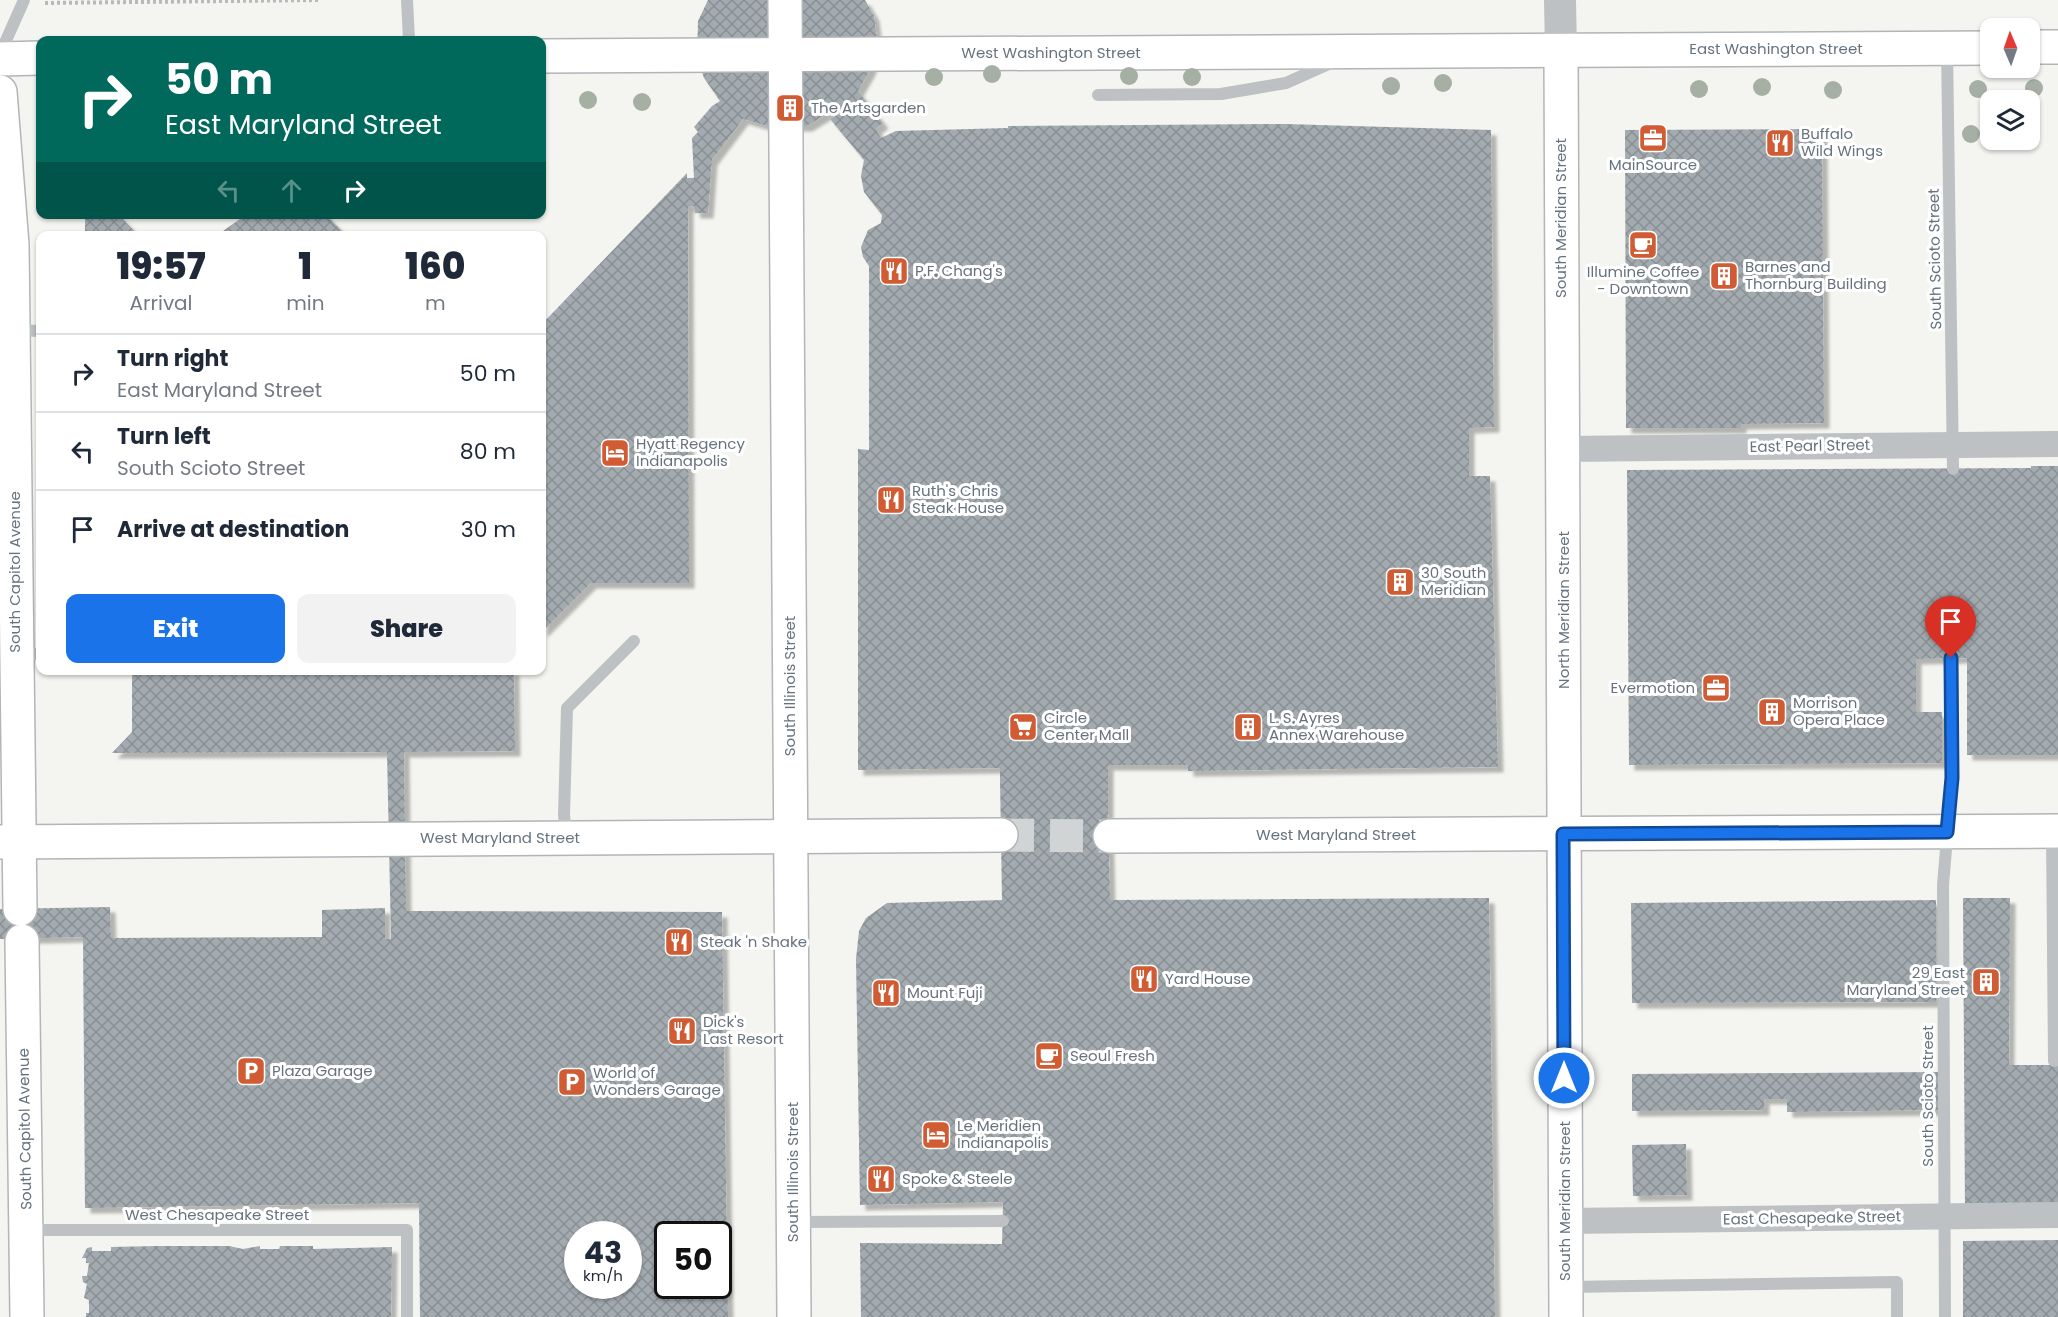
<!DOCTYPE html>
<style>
body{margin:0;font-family:Poppins,sans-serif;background:#f2f2f3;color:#1f2937;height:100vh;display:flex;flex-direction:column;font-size:22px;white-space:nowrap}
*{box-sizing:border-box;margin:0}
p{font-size:20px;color:#747a83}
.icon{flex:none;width:33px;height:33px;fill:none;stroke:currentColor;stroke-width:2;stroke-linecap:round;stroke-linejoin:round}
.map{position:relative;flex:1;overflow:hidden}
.panel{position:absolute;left:36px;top:231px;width:510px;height:444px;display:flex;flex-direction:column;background:#fff;border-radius:12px;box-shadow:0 2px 4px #0004}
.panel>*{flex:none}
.top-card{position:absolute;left:36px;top:36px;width:510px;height:183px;border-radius:12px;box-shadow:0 2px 4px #0004;background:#00695c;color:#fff;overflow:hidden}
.needle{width:39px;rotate:358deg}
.buttons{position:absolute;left:1980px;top:18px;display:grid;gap:12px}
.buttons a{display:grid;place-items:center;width:60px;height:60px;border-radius:12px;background:#fff;box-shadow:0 2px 4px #0004;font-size:30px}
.speed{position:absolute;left:564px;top:1221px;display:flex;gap:12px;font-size:30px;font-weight:700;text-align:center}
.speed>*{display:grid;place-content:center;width:78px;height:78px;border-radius:50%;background:#fff;box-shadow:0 2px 4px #0004;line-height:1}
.speed small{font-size:15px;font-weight:400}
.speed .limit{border:3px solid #111;border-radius:9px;background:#fff;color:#111}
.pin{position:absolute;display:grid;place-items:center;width:51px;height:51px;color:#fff;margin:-62px -26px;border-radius:50% 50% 50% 0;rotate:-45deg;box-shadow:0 0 6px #0007}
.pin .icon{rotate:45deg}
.me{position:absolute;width:66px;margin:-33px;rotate:0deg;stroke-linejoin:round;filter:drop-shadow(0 0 4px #0008)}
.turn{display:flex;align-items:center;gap:21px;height:126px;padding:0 30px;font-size:27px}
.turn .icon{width:78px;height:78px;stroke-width:2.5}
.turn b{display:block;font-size:42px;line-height:51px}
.lanes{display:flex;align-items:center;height:57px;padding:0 30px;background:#0003;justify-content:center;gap:30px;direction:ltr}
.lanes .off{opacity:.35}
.eta{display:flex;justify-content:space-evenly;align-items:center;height:102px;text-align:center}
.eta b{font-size:36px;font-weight:800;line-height:42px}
.cta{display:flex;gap:12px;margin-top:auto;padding:12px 30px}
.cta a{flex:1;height:69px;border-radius:12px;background:#1a73e8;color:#fff;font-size:24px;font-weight:800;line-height:69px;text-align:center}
.cta a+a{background:#f2f2f3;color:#1f2937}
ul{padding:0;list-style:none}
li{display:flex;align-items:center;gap:18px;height:78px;padding:0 30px;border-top:2px solid #e0e1e3}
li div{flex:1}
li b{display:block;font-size:22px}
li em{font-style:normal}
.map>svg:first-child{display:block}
.building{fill:url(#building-cross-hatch);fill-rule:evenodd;filter:url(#shadow)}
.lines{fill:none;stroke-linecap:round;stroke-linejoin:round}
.primary-tunnel{stroke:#d0d4d4;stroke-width:33;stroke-dasharray:33 16;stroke-linecap:butt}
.secondary-casing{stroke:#b2b6ba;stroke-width:36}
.primary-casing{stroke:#b1b5b8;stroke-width:36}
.path{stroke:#b7babc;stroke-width:4;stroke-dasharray:3 3;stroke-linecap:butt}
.service{stroke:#bdc1c4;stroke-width:12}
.minor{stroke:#bdc1c4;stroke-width:26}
.tertiary{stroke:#bdc1c4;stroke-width:32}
.secondary{stroke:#fff;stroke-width:33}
.primary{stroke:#fff;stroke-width:33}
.tree{fill:#a6afa3}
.route-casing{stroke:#114b97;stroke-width:15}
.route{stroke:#1a73e8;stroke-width:10}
.labels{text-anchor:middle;stroke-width:6;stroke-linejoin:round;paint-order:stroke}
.street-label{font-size:15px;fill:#66737e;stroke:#fff}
.poi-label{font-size:15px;fill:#66737e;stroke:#fff;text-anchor:start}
</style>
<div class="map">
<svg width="2058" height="1317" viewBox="0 0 2058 1317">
<defs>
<pattern id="building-cross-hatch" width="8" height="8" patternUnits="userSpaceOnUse" patternTransform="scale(1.5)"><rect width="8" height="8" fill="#a4abb0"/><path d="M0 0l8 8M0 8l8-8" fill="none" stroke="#899094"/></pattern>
<filter id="shadow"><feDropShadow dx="5.5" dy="5.5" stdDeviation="1.5" flood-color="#0004"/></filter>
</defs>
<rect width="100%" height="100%" fill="#f4f4f0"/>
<path class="building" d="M708 0H865L874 16 877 39 870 70 858 91 883 123 876 129 881 138 896 131 1008 128V126L1285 124 1491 130 1494 427 1469 428V476H1490L1498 767 1188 771V765H1108V813L1110 900 1489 898 1495 1317H861L860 1243 1002 1244 1003 1202 860 1205 856 959 859 931 866 918 887 903 1002 900 1000 779V768L858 770V449L869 450V266L863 257 861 247 868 230 881 223 882 215 864 192 861 176 864 160 830 119 837 115 833 110 807 126H768L743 119 712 160 708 213H695L694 206 688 207 689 583H591L542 632V324L687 173V178H694L692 138 698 132 694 127 712 106 720 101 704 78 697 58 698 21Z
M1822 129 1824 423 1741 424V428H1626L1625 130Z
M85 214H118L139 236H85Z
M247 214H325L347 236H216Z
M2031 466H2058V755H1967V658L1916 659V712H1942V763L1629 765 1627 470 2031 468Z
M132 670H514L515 751 404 752 406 911 722 912 728 1317H420L419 1203 85 1208 83 937 0 939V909L110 907 111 938 322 937V910L385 908V939H391L387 752 112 753 132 732ZM578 1234H628V1286H578ZM668 1234H718V1286H668Z
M1963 898H2010L2009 1065H2058V1212L1965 1213Z
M1936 900V1002L1632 1003 1631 903Z
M1940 1072V1110L1787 1112V1099H1764V1110L1632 1111V1074Z
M1686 1144 1687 1195 1633 1196 1632 1145Z
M2058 1240V1317H1963V1241Z
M158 1246H229L243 1249 260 1246V1249H279L280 1246H313V1249L392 1247 391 1317H86V1313H89V1300L84 1298 87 1284 83 1282 82 1276H87L89 1263H86V1258H82L87 1248 92 1247V1251H111V1247Z"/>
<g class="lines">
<path class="primary-tunnel" d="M1001 835 1110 836"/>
<g class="secondary-casing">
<path id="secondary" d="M785 0 794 1317
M1561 51 1566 1317
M0 92 12 245 20 909
M22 941 27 1317"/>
</g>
<g class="primary-casing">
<path id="primary" d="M2030 47H2058
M542 56 1990 48
M0 59 40 58
M1110 836 2058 831
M0 842 1001 835"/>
</g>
<path class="path" d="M45 3 321 0"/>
<path class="service" d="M407 0 409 40
M1947 49 1953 469
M0 54 24 0
M1098 95 1221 94 1286 83 1333 62
M14 330 40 331
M19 654H40
M2052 832 2054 1061
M566 836 564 815 567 708 634 641
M794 1222 1003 1221
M27 1230H407V1317
M1567 1287 1897 1282V1317
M1945 1317 1943 885 1952 778 1951 658"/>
<path class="minor" d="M1563 449 2058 444
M1565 1221 2058 1215"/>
<path class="tertiary" d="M1560 0 1561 51"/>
<use href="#secondary" class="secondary"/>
<use href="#primary" class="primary"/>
</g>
<g class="tree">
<circle cx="992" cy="74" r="9"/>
<circle cx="1129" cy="76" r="9"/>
<circle cx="934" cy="77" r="9"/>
<circle cx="1192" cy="77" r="9"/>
<circle cx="1443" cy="83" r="9"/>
<circle cx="1391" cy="86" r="9"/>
<circle cx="1762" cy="87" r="9"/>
<circle cx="2034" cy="88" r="9"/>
<circle cx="1699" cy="89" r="9"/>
<circle cx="1978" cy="89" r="9"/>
<circle cx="1833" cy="90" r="9"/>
<circle cx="588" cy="100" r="9"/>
<circle cx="642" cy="102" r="9"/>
<circle cx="1971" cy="134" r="9"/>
</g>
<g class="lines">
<g class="route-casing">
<path id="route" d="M1564 1078 1563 834 1947 832 1952 778 1951 658"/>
</g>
<use href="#route" class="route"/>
</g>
<defs>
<g id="building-square" transform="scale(1.5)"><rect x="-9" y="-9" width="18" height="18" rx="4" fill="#d15b33" stroke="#fff"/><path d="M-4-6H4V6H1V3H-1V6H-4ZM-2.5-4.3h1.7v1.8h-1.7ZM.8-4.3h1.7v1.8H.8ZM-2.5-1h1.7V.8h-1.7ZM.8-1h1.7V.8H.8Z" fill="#fff"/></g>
<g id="office-square" transform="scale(1.5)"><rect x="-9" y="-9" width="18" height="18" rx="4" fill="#d15b33" stroke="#fff"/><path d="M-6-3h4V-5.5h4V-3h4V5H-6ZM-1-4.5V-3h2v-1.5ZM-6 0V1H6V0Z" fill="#fff"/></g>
<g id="restaurant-square" transform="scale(1.5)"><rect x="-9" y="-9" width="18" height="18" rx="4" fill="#d15b33" stroke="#fff"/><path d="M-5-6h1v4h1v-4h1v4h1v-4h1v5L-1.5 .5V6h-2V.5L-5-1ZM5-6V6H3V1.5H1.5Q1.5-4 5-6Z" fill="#fff"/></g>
<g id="cafe-square" transform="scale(1.5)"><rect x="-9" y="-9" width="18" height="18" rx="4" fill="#d15b33" stroke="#fff"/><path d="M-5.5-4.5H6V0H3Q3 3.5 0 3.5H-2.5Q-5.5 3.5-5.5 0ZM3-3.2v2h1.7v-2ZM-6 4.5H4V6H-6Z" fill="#fff"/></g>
<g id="hotel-square" transform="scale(1.5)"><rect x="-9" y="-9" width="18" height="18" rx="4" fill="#d15b33" stroke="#fff"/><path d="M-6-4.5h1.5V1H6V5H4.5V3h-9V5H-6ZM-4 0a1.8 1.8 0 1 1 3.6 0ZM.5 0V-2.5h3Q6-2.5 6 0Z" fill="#fff"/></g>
<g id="supermarket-square" transform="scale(1.5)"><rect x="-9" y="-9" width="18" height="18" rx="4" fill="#d15b33" stroke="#fff"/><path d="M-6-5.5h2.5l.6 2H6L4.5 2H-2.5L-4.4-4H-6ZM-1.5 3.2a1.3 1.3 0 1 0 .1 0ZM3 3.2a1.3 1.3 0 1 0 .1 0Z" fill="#fff"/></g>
<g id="parking-square" transform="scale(1.5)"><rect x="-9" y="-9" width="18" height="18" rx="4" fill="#d15b33" stroke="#fff"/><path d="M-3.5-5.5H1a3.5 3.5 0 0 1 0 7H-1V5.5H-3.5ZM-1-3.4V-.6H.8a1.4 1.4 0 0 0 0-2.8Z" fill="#fff"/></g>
</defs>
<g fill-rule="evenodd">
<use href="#building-square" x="790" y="108"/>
<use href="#office-square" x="1653" y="138"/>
<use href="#restaurant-square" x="1780" y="143"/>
<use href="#cafe-square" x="1643" y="245"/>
<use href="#restaurant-square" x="894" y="271"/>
<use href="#building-square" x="1724" y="276"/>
<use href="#hotel-square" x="615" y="453"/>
<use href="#restaurant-square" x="891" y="500"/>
<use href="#building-square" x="1400" y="582"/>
<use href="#office-square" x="1716" y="688"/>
<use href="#building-square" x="1772" y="712"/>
<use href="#supermarket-square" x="1023" y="727"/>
<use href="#building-square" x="1248" y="727"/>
<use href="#restaurant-square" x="679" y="942"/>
<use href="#restaurant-square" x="1144" y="979"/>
<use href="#building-square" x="1986" y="982"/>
<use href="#restaurant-square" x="886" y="993"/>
<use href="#restaurant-square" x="682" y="1031"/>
<use href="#cafe-square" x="1049" y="1056"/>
<use href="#parking-square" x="251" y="1071"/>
<use href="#parking-square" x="572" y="1082"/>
<use href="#hotel-square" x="936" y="1135"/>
<use href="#restaurant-square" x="881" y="1179"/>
</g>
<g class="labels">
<g class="street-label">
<text x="1776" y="54">East Washington Street</text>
<text x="1051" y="58">West Washington Street</text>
<text transform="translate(1561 218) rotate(-90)" y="5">South Meridian Street</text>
<text transform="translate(1935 259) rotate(-91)" y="5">South Scioto Street</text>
<text transform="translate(1810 446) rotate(-1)" y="5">East Pearl Street</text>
<text transform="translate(15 572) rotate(-90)" y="5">South Capitol Avenue</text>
<text transform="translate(1564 610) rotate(-90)" y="5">North Meridian Street</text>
<text transform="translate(790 686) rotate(-90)" y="5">South Illinois Street</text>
<text x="1336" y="840">West Maryland Street</text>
<text x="500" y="843">West Maryland Street</text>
<text transform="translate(1928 1096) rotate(-90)" y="5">South Scioto Street</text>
<text transform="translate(25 1129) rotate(-91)" y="5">South Capitol Avenue</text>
<text transform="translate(793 1172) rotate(-90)" y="5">South Illinois Street</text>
<text transform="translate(1565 1201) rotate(-90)" y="5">South Meridian Street</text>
<text x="217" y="1220">West Chesapeake Street</text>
<text transform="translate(1812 1218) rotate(-1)" y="5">East Chesapeake Street</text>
</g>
<g class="poi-label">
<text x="811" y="113">The Artsgarden</text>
<text x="1801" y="139">Buffalo<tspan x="1801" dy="17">Wild Wings</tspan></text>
<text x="1653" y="170" text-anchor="middle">MainSource</text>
<text x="1745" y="272">Barnes and<tspan x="1745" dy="17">Thornburg Building</tspan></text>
<text x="915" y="276">P.F. Chang's</text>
<text x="1643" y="277" text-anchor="middle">Illumine Coffee<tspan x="1643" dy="17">- Downtown</tspan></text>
<text x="636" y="449">Hyatt Regency<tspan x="636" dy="17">Indianapolis</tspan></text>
<text x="912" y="496">Ruth's Chris<tspan x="912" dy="17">Steak House</tspan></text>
<text x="1421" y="578">30 South<tspan x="1421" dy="17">Meridian</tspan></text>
<text x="1695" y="693" text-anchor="end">Evermotion</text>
<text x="1793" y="708">Morrison<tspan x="1793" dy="17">Opera Place</tspan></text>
<text x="1044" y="723">Circle<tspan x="1044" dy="17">Center Mall</tspan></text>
<text x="1269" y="723">L. S. Ayres<tspan x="1269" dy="17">Annex Warehouse</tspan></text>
<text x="700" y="947">Steak 'n Shake</text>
<text x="1965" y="978" text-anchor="end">29 East<tspan x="1965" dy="17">Maryland Street</tspan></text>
<text x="1165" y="984">Yard House</text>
<text x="907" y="998">Mount Fuji</text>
<text x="703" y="1027">Dick's<tspan x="703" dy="17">Last Resort</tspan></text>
<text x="1070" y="1061">Seoul Fresh</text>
<text x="272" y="1076">Plaza Garage</text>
<text x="593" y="1078">World of<tspan x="593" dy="17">Wonders Garage</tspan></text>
<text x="957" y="1131">Le Meridien<tspan x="957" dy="17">Indianapolis</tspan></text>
<text x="902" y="1184">Spoke &amp; Steele</text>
</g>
</g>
</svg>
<div class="buttons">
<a><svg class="needle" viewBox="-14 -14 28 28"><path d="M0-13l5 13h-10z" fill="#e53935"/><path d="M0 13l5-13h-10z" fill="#747a83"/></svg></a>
<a><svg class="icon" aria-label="layers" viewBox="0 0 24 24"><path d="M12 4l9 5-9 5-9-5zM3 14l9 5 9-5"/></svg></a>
</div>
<div class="speed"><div>43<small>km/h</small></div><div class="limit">50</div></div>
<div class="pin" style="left:1951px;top:658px;background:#d93025"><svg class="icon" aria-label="arrive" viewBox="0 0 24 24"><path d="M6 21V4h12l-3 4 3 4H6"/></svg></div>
<svg class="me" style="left:1564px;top:1078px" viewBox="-20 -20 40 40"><circle r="17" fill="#1a73e8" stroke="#fff" stroke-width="3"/><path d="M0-11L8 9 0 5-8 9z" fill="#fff"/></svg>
<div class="top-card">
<div class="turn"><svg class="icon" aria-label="right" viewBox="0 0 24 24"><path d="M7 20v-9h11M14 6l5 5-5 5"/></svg><div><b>50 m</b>East Maryland Street</div></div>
<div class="lanes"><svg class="icon off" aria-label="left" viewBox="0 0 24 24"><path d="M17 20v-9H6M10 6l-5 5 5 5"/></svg><svg class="icon off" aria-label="ahead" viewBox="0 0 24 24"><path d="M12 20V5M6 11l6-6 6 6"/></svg><svg class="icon" aria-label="right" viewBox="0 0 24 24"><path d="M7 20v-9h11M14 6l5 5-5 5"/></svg></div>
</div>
<section class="panel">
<div class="eta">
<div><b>19:57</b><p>Arrival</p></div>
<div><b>1</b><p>min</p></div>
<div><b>160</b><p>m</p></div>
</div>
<ul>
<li><svg class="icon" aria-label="right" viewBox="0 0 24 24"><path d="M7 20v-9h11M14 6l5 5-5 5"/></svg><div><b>Turn right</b><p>East Maryland Street</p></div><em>50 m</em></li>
<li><svg class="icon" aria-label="left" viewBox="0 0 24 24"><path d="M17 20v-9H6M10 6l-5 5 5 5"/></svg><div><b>Turn left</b><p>South Scioto Street</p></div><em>80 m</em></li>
<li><svg class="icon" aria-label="arrive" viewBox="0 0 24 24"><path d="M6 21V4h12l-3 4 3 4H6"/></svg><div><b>Arrive at destination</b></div><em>30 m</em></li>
</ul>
<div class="cta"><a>Exit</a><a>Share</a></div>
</section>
</div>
